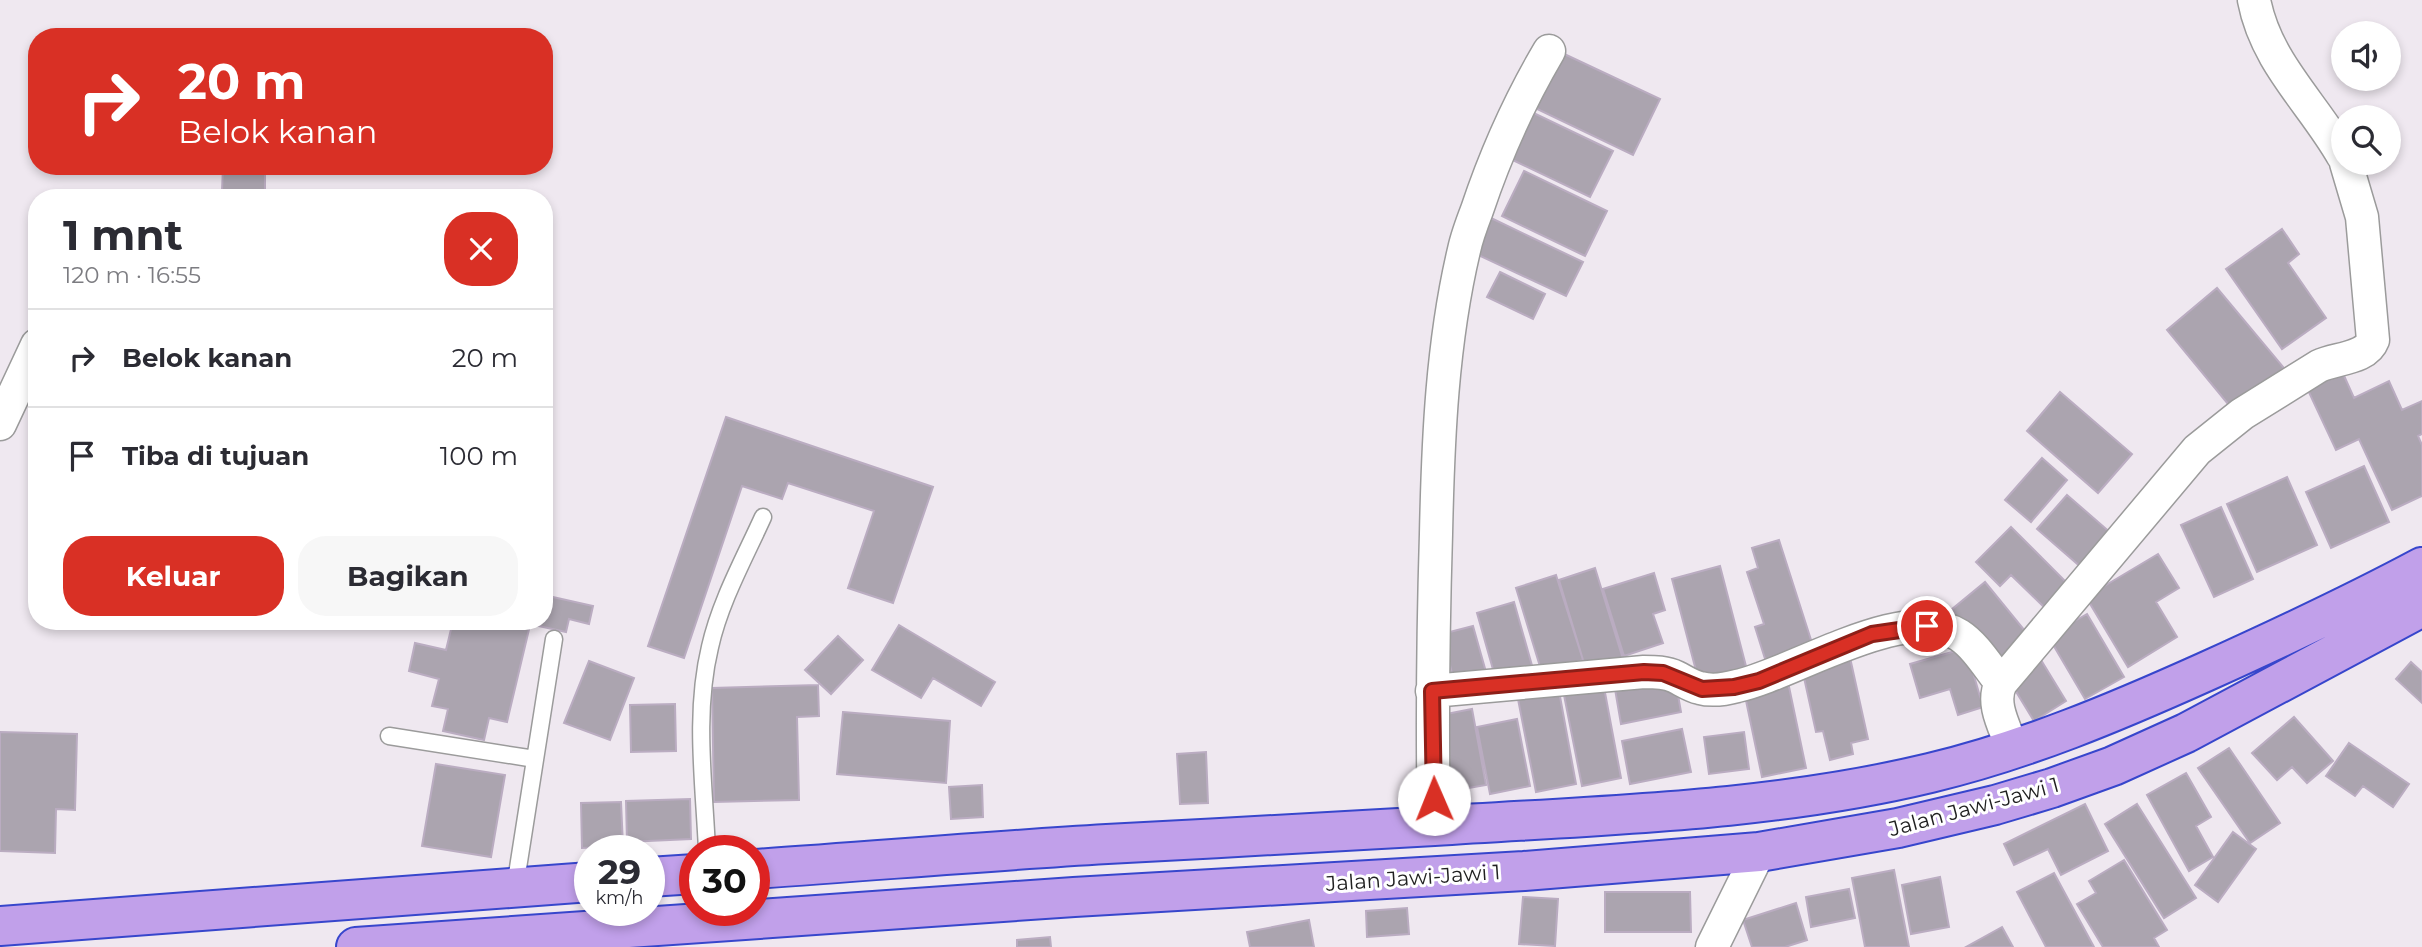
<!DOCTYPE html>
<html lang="id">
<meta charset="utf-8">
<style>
body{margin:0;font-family:Montserrat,sans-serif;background:#f7f7f7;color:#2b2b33;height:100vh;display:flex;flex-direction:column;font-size:26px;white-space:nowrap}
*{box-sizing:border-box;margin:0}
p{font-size:23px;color:#7c7c81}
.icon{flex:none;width:38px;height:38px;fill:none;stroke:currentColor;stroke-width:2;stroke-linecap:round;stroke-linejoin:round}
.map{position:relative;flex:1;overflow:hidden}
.panel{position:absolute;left:28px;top:189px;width:525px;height:441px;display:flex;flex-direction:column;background:#fff;border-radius:28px;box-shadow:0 4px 10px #0003}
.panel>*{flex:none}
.hud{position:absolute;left:28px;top:28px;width:525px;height:147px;border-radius:28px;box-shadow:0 4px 10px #0003;background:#d93025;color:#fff;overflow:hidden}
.buttons{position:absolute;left:2331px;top:21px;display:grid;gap:14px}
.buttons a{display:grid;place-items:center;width:70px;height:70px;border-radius:50%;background:#fff;box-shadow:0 4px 10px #0003;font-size:35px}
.speed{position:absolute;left:574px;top:835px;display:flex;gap:14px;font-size:35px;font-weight:700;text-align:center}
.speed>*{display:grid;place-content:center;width:91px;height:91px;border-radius:50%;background:#fff;box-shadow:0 4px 10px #0003;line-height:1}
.speed small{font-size:18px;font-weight:400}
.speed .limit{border:10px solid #d22;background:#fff;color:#111}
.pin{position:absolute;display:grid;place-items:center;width:60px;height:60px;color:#fff;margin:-30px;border:4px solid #fff;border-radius:50%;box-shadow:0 2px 7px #0007}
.me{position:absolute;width:77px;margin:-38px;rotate:359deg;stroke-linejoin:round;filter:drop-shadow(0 0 5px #0008)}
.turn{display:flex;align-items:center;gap:24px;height:147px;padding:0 35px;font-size:32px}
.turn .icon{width:91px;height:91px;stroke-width:2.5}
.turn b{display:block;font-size:49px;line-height:60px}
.round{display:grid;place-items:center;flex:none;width:74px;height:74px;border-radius:28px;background:#f7f7f7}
.summary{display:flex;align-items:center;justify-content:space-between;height:119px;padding:0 35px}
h1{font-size:42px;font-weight:700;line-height:52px}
.primary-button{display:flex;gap:14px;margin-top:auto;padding:14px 35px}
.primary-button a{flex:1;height:80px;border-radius:28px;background:#d93025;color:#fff;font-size:28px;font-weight:700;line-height:80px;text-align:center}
.primary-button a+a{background:#f7f7f7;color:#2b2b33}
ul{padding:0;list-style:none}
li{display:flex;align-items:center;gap:21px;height:98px;padding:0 35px;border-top:2px solid #e1e1e2}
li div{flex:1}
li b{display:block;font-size:26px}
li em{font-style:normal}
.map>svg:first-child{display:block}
.building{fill:#aba4af;stroke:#baacc1;stroke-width:2}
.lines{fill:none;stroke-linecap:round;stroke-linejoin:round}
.service-casing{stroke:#9b9b9b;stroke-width:19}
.minor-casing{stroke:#9b9b9b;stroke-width:35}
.trunk-casing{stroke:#3746cc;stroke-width:42}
.service{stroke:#fff;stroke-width:16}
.minor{stroke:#fff;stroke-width:32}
.trunk{stroke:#c1a0ea;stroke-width:38}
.route-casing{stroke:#8d1f18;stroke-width:18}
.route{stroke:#d93025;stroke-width:12}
.labels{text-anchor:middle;stroke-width:6;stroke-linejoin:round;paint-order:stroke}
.street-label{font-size:21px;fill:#212121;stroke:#fff}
</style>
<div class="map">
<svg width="2422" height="947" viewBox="0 0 2422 947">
<rect width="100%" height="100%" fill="#efe8f0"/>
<path class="building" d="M 1560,52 L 1660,99 L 1633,155 L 1533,107 Z
M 1523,108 L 1613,151 L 1590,197 L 1500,154 Z
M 223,166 L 265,166 L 265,191 L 222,191 Z
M 1524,171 L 1607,211 L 1585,256 L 1502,216 Z
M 1491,218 L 1583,262 L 1566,296 L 1474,253 Z
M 2282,229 L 2299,254 L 2288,263 L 2326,318 L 2282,349 L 2226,269 Z
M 1500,272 L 1545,294 L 1533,319 L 1487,297 Z
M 2217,288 L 2284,368 L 2233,410 L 2167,330 Z
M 2341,369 L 2354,398 L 2389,381 L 2402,410 L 2422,401 L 2422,434 L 2418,436 L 2422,445 L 2422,496 L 2392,510 L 2359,439 L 2336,450 L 2306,386 Z
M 2060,392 L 2132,454 L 2098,493 L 2027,431 Z
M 726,417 L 933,487 L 893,603 L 848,588 L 874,511 L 788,483 L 782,499 L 742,486 L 684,658 L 648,646 Z
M 2042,458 L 2067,480 L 2031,522 L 2005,500 Z
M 2364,466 L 2389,522 L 2331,548 L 2306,492 Z
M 2287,477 L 2317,545 L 2257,572 L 2227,504 Z
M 2067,495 L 2112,534 L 2082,568 L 2037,529 Z
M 2221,507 L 2253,579 L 2214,597 L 2181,525 Z
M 2011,527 L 2067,583 L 2044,607 L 2011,575 L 2000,586 L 1976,562 Z
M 1779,540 L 1813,646 L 1766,662 L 1755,627 L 1764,624 L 1747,572 L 1758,568 L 1752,548 Z
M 2158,554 L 2179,588 L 2156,602 L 2177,637 L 2128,667 L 2086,597 Z
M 1720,566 L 1747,670 L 1699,682 L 1672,579 Z
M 1595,568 L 1623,659 L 1586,670 L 1559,580 Z
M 1654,573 L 1665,610 L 1653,614 L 1663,643 L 1624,656 L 1603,589 Z
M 1556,575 L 1583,660 L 1542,673 L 1516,588 Z
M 1985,582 L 2030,637 L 1995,665 L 1951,610 Z
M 544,595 L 593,606 L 589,624 L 569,619 L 566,632 L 534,625 L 535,621 L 544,621 Z
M 1514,602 L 1533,669 L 1496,680 L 1477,613 Z
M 2087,614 L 2124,677 L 2085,699 L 2048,636 Z
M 453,621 L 531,621 L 507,722 L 489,718 L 484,740 L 443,731 L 448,709 L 432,706 L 439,679 L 409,671 L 415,643 L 446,650 Z
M 899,625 L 995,682 L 981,706 L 933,678 L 921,698 L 872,670 Z
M 1473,626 L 1486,672 L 1454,681 L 1442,634 Z
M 838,636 L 863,660 L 831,694 L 805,670 Z
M 1966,648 L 1983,707 L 1958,715 L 1950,689 L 1920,698 L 1910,664 Z
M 1849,653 L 1868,739 L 1851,743 L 1853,754 L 1830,760 L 1823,731 L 1816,732 L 1801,664 Z
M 2041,660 L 2066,701 L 2034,721 L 2009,680 Z
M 589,661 L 634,678 L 610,740 L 564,723 Z
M 2411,662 L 2422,672 L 2422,703 L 2396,679 Z
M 1675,678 L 1681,712 L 1621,724 L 1615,689 Z
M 1603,682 L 1621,778 L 1582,786 L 1563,690 Z
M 1788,682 L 1806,768 L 1762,777 L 1744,691 Z
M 818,685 L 819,716 L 797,717 L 799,800 L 714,802 L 712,688 Z
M 1559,691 L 1576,784 L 1536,792 L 1518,699 Z
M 675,704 L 676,751 L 631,752 L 630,705 Z
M 1472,709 L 1486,785 L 1451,791 L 1436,716 Z
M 843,712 L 950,721 L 946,783 L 837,774 Z
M 2294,717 L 2333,761 L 2307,783 L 2292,767 L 2277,780 L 2252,753 Z
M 1517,719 L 1530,786 L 1490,794 L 1477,727 Z
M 1682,729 L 1691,772 L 1630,784 L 1622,741 Z
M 0,732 L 77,734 L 75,810 L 56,809 L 55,853 L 0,851 Z
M 1744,732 L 1749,769 L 1709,774 L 1704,737 Z
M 2349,743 L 2409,784 L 2393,807 L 2363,786 L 2355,796 L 2326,776 Z
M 2229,748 L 2280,823 L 2250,843 L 2198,768 Z
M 1206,752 L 1208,803 L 1180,804 L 1177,754 Z
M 436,764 L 505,775 L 491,857 L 422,846 Z
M 2186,773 L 2211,817 L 2196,826 L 2213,857 L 2189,871 L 2147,795 Z
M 982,785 L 983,817 L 951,819 L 949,787 Z
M 690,799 L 691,839 L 627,842 L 626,801 Z
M 621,802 L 623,846 L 582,848 L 581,803 Z
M 2085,804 L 2108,851 L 2061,875 L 2048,849 L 2014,865 L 2004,844 Z
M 2137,804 L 2196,898 L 2164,918 L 2105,824 Z
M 2233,832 L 2256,849 L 2218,902 L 2195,885 Z
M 2124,860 L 2167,930 L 2154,938 L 2159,947 L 2103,947 L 2077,904 L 2096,893 L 2089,881 Z
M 1894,870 L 1909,947 L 1865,947 L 1852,878 Z
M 2054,873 L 2094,947 L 2046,947 L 2017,892 Z
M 1940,877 L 1949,927 L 1911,934 L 1902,885 Z
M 1849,889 L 1855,918 L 1811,927 L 1806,897 Z
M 1605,892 L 1690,892 L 1691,932 L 1605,932 Z
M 1523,897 L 1558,899 L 1555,946 L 1519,944 Z
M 1796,903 L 1807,940 L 1785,947 L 1752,947 L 1743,920 Z
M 1407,908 L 1409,934 L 1367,937 L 1366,911 Z
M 1309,920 L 1314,947 L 1250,947 L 1247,932 Z
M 2002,927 L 2013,947 L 1966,947 Z
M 1050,937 L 1051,947 L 1017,947 L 1017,940 Z"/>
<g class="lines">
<g class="service-casing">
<path id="service" d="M 389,736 L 535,759
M 707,850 C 704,783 694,713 710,647 C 720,602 744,559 763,517
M 515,887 L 554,639"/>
</g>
<g class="minor-casing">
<path id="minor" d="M 2254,0 C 2266,63 2313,103 2343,156
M 0,424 L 37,345
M 1432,691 L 1644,672 C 1655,672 1666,672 1676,677 C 1684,681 1691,686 1700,688 C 1711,691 1726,689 1737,686 C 1793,674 1905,601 1959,635 C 1976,646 1988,667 2001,683
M 2013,750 C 2006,729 1990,704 2001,683 L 2197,450 L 2242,414 L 2319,366 C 2336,358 2366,359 2373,340 L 2362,217 L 2346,163
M 1434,826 C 1432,729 1433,632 1436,534 C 1438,439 1442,343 1464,250 C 1467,236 1472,223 1477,210 C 1496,153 1519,102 1549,51
M 1712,947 L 1759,852"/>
</g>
<g class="trunk-casing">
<path id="trunk" d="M 754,869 C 872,861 989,851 1107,844 C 1216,838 1325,833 1434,826 C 1600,815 1768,812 1930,773 C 2026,750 2116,712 2205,672 C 2278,639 2351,605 2422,567
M 649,877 L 695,874
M 0,926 L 590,882
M 356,947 L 1074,897 L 1524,871 L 1759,852 L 1898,828 L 1995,805 L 2052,788 L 2113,766 L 2186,733 L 2422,607"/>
</g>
<use href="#service" class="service"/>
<use href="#minor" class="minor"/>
<use href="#trunk" class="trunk"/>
</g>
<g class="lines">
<g class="route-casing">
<path id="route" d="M 1434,799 L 1432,691 L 1644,672 L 1663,673 L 1702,689 L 1734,687 L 1759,681 L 1872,634 L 1927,626"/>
</g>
<use href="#route" class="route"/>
</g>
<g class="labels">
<g class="street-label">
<text transform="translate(1974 807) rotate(-15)" y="7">Jalan Jawi-Jawi 1</text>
<text transform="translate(1413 878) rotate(-4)" y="7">Jalan Jawi-Jawi 1</text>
</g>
</g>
</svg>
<div class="buttons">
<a><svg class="icon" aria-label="sound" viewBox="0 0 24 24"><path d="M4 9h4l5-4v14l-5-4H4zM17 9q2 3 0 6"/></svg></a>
<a><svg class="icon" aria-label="search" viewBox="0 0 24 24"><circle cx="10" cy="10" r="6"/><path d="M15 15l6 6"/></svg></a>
</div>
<div class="speed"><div>29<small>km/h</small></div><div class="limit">30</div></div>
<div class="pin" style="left:1927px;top:626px;background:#d93025"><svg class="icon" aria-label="arrive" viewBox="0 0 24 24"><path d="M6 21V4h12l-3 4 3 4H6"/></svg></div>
<svg class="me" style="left:1434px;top:799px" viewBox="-20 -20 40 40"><circle r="19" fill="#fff"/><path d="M0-13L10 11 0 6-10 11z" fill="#d93025"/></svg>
<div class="hud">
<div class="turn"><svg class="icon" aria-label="right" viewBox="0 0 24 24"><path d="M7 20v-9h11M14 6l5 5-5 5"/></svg><div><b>20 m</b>Belok kanan</div></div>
</div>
<section class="panel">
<div class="summary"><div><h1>1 mnt</h1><p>120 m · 16:55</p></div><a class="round" style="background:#d93025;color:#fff"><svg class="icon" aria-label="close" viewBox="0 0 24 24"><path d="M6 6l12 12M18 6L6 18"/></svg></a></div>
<ul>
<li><svg class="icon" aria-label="right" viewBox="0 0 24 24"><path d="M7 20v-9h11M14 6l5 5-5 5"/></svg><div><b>Belok kanan</b></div><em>20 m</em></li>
<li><svg class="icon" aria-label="arrive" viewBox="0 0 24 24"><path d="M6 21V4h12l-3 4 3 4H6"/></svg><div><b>Tiba di tujuan</b></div><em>100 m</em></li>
</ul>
<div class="primary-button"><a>Keluar</a><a>Bagikan</a></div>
</section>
</div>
